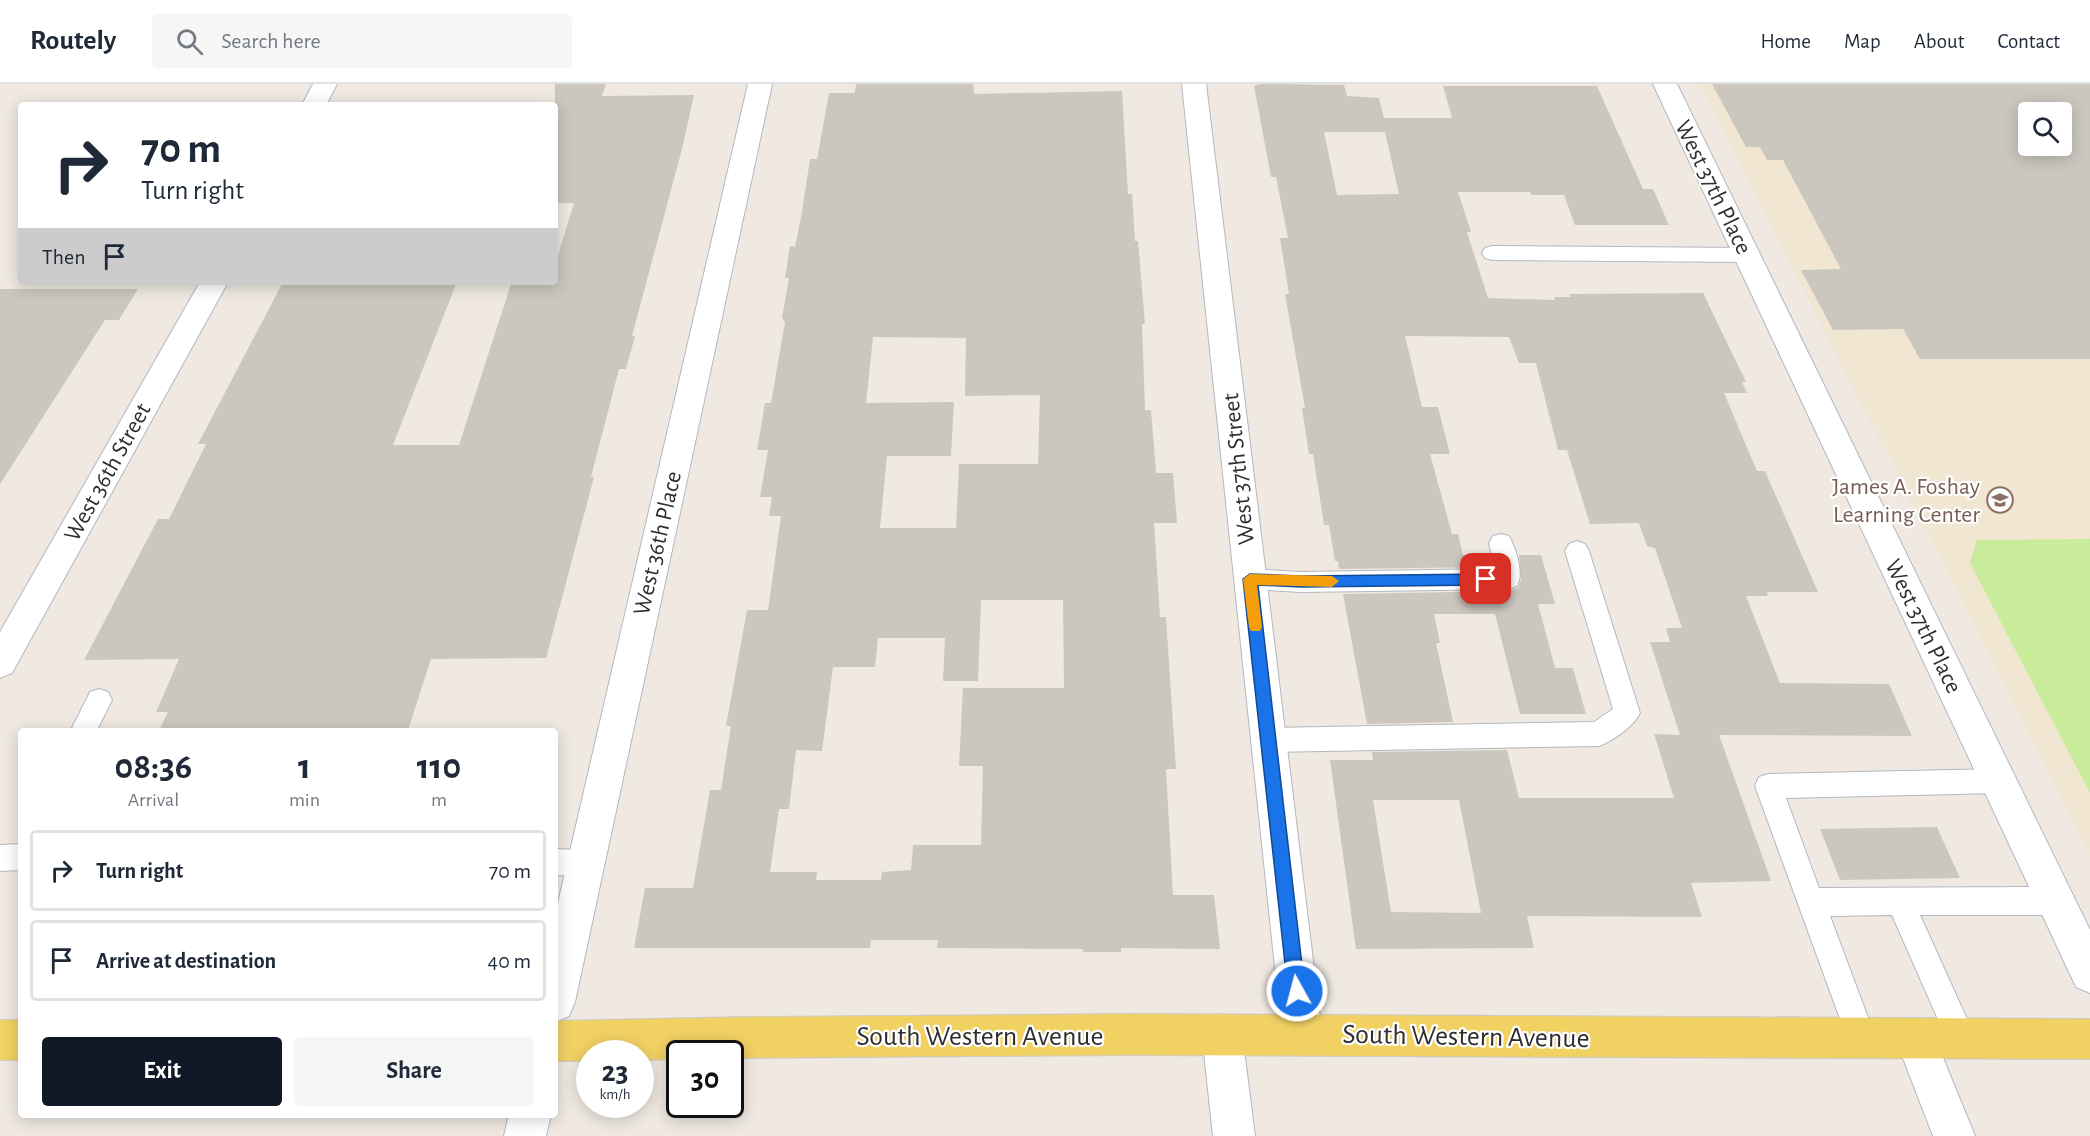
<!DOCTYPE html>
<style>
body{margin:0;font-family:"Alegreya Sans",sans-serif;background:#f6f6f7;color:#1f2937;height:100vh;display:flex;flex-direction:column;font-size:22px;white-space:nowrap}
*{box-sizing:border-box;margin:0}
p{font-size:20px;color:#747a83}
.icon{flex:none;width:33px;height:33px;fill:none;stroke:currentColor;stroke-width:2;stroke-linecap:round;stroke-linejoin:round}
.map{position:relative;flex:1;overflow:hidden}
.side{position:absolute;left:18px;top:644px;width:540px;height:390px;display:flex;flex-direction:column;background:#fff;border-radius:6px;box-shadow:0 3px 15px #0003}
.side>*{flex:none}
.top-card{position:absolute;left:18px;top:18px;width:540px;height:183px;border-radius:6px;box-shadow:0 3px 15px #0003;background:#fff;color:#1f2937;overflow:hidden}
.fabs{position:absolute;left:2018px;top:18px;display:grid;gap:12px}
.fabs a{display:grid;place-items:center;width:54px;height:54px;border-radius:6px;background:#fff;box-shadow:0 3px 15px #0003;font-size:30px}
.speed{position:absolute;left:576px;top:956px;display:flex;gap:12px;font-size:30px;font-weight:700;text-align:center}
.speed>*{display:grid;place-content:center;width:78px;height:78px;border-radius:50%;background:#fff;box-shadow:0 3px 15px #0003;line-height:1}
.speed small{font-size:15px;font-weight:400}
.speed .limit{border:3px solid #111;border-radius:9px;background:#fff;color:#111}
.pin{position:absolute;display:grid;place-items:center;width:51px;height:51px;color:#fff;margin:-26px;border-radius:12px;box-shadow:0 3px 9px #0006}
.me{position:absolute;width:66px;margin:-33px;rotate:353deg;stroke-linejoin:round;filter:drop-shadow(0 0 4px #0008)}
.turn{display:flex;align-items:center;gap:21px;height:126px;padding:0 24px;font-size:27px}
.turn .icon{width:78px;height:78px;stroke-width:2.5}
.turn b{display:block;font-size:42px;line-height:51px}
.then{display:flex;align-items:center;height:57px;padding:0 24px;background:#0003;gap:12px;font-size:22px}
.eta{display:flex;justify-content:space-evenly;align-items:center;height:102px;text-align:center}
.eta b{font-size:36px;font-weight:700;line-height:42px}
.button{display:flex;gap:12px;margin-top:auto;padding:12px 24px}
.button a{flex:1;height:69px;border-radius:6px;background:#111827;color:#fff;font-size:24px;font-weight:700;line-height:69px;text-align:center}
.button a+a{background:#f6f6f7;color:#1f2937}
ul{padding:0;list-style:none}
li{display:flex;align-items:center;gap:18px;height:81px;margin:0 12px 9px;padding:0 12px;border:3px solid #e0e1e3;border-radius:6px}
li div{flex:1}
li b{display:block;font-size:22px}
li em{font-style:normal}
header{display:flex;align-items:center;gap:36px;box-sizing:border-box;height:84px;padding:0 30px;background:#fff;border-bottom:2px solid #e0e1e3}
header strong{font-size:28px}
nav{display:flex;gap:33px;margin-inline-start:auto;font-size:21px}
.search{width:420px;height:54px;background:#f6f6f7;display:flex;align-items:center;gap:15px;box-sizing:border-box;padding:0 21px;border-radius:6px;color:#747a83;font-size:22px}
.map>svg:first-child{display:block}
.education{fill:#f0e6d1;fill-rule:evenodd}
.pitch{fill:#c9ec9a}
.building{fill:#cbc7bf;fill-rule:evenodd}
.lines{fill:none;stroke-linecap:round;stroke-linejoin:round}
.service-casing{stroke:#b4b7c1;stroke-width:2}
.minor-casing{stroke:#b4b7c1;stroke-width:2}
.primary-casing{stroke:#c9c9c9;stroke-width:2}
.service{fill:#fff;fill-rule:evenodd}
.minor{fill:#fff;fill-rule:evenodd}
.primary{fill:#f2d163;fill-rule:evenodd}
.route{fill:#1a73e8;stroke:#114b97;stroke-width:1.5}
.slow{fill:#f59e0b}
.labels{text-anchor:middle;stroke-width:4.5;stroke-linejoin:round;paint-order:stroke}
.street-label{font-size:24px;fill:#2e2e2e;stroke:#fff}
.education-label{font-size:24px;fill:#785e54;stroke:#fff;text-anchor:end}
.near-street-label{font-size:28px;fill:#2e2e2e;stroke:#fff}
</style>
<header>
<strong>Routely</strong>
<div class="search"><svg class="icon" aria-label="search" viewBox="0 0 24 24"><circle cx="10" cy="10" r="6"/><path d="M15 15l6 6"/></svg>Search here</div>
<nav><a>Home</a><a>Map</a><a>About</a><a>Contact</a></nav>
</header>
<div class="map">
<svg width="2090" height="1052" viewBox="0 0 2090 1052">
<rect width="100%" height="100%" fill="#efe9e1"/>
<path class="education" d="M 1700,0 L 2090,0 L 2090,771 ZM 2028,28 L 2061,28 L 2061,62 L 2028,62 Z"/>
<path class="pitch" d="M 2090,455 L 2090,709 L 1970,479 L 1977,456 Z"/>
<path class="building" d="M 555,0 L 606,0 L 602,12 L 694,11 L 683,61 L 632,252 L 635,252 L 626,285 L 619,285 L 591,393 L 594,393 L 546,574 L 431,575 L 408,646 L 159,646 L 168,628 L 156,628 L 179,575 L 84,576 L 158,435 L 169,435 L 206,360 L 198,360 L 283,198 L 451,198 L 450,200 L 456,200 L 393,361 L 459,361 L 511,200 L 555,198 L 555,181 L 574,119 L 555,119 Z
M 856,0 L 973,0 L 974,10 L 1122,7 L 1128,110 L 1132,110 L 1135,157 L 1138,157 L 1145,240 L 1142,240 L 1145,326 L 1151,326 L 1156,389 L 1173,389 L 1177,439 L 1154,439 L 1160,533 L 1166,533 L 1176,685 L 1166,685 L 1173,811 L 1214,811 L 1220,865 L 1121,864 L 1121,868 L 1083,868 L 1083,865 L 937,864 L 938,856 L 871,856 L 870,864 L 634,864 L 645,804 L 693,804 L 710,706 L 721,706 L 731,642 L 726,642 L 747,526 L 768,526 L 781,432 L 769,432 L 772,413 L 760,413 L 768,366 L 757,366 L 765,319 L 771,319 L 785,238 L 782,234 L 789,194 L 785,194 L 790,162 L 795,163 L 802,128 L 810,75 L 817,75 L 829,9 L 855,9 ZM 873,253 L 966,254 L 965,312 L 1040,311 L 1038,380 L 959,380 L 956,444 L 880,444 L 887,372 L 951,372 L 954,318 L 866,319 ZM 981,516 L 1063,516 L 1064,604 L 963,604 L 959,682 L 983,682 L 981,761 L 913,761 L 911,786 L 882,788 L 881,796 L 816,796 L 817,788 L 770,788 L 779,725 L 789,725 L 796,666 L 822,667 L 833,583 L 875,583 L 878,554 L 945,554 L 943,597 L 978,597 Z
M 1261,0 L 1344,1 L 1347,12 L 1379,14 L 1384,34 L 1452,34 L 1443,2 L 1597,2 L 1643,105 L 1653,105 L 1669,141 L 1575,141 L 1564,111 L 1531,111 L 1530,108 L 1458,108 L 1471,148 L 1467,148 L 1488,214 L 1555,216 L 1554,213 L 1571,213 L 1569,210 L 1703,209 L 1746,298 L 1742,298 L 1747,309 L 1724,309 L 1757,387 L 1765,387 L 1818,508 L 1767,508 L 1768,512 L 1746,512 L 1780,599 L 1889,600 L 1912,652 L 1719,651 L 1771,797 L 1691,799 L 1702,833 L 1527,832 L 1534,864 L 1356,865 L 1330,676 L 1373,676 L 1372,668 L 1507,666 L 1519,714 L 1674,714 L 1654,650 L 1680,651 L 1650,558 L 1670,558 L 1666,544 L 1682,544 L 1655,464 L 1647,462 L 1639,439 L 1590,440 L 1567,366 L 1558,366 L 1536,279 L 1519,279 L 1509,253 L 1405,252 L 1422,323 L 1438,323 L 1450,370 L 1430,370 L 1452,450 L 1458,450 L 1463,471 L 1489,471 L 1492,483 L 1339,485 L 1338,477 L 1335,477 L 1329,441 L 1324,441 L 1313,370 L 1309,370 L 1302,324 L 1305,324 L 1285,210 L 1289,210 L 1280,154 L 1288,154 L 1276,93 L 1271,93 L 1254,2 ZM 1324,48 L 1385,48 L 1399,110 L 1337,111 ZM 1373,716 L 1459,716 L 1481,829 L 1391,828 Z
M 1712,0 L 2090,0 L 2090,275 L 1920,275 L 1903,245 L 1833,246 L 1801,186 L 1841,185 L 1783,76 L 1767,76 L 1760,63 L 1746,63 ZM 2028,28 L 2061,28 L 2061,62 L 2028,62 Z
M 0,205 L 138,205 L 119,236 L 105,236 L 0,400 Z
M 1519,471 L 1541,471 L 1555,520 L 1538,520 L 1555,584 L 1573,584 L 1586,630 L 1520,630 L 1495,530 L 1434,530 L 1440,559 L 1436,559 L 1453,638 L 1367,640 L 1343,510 L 1510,507 L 1518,504 L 1521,497 Z
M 1937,743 L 1960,794 L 1840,796 L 1820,745 Z"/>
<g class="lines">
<g class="service-casing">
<path id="service" d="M 1492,162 L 1747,164 L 1754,166 L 1757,171 L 1754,176 L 1747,178 L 1492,176 L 1485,174 L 1482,169 L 1485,164 Z
M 1501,450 L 1509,452 C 1516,465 1524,489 1517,502 L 1509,505 L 1301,508 L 1250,505 L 1242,502 L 1238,495 L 1242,488 L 1250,485 L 1301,488 L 1495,485 L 1489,459 L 1493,452 Z
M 1577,457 L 1585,460 L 1589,467 L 1640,629 C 1633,643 1614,656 1599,662 L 1269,668 L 1260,664 L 1256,656 L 1260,648 L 1269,644 L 1594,638 L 1613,625 L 1565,467 L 1569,460 Z
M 99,605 L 108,608 L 112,616 L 97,646 L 71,646 L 90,608 Z
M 1998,685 L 2007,688 L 2011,697 L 2007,706 L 1998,709 L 1786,714 L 1819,804 L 2055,803 L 2065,807 L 2069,817 L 2065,827 L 2055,831 L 1920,831 L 1976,955 L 1971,965 L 1961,970 L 1951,965 L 1892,831 L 1830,832 L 1876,955 L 1871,965 L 1861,970 L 1851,965 L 1755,702 L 1759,693 L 1768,690 Z
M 21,760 L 21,786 L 0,787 L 0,761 Z
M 555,765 L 585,766 L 595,770 L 599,779 L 595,788 L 585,792 L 555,791 Z"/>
</g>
<g class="minor-casing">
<path id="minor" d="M 313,0 L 337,0 L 326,21 L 302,21 Z
M 748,0 L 772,0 L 575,918 L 569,932 L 555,938 L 555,832 Z
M 1182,0 L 1206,0 L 1322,950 L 1316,964 L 1302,970 L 1288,964 L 1282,950 Z
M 1653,0 L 1677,0 L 2090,846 L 2090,909 L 2076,903 Z
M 200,198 L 228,198 L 12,589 L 0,594 L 0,548 Z
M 1222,930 L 1236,936 L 1242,950 L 1255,1052 L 1213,1052 L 1202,950 L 1208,936 Z
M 1916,936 L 1930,942 L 1975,1052 L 1933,1052 L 1896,956 L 1902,942 Z
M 509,1030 L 551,1030 L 546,1052 L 504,1052 Z"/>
</g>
<g class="primary-casing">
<path id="primary" d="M 1131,930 L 2090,935 L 2090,975 L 1131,971 L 730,974 L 730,969 L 680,969 L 680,975 L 640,976 L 640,969 L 590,969 L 590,977 L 555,977 L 555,937 L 747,933 Z
M 0,936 L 21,936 L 21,976 L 0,976 Z"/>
</g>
<use href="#service" class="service"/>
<use href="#minor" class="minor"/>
<use href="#primary" class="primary"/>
</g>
<path class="route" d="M 1250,490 L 1301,492 L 1486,490 L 1493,495 L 1486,501 L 1301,503 L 1258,501 L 1305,907 L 1303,913 L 1297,915 L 1291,913 L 1288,907 L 1243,495 Z"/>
<path class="slow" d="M 1250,490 L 1332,492 L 1339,497 L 1332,503 L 1257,501 L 1262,543 L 1260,547 L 1251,547 L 1249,543 L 1243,495 Z"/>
<defs>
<g id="school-ring" transform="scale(1.35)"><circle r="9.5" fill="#fff" stroke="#8d6e63" stroke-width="1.5"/><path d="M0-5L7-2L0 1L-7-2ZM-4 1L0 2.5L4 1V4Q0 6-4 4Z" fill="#8d6e63"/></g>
</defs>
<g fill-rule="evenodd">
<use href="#school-ring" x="2000" y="416"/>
</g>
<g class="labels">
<g class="street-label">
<text transform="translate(1714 103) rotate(64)" y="8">West 37th Place</text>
<text transform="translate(1238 385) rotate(-96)" y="8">West 37th Street</text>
<text transform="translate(107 388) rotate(-61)" y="8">West 36th Street</text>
<text transform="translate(657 459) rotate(-77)" y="8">West 36th Place</text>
<text transform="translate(1924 542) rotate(64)" y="8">West 37th Place</text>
</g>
<g class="education-label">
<text x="1980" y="410">James A. Foshay<tspan x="1980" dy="28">Learning Center</tspan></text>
</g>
<g class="near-street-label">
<text x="980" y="961">South Western Avenue</text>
<text transform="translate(1466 951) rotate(1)" y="10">South Western Avenue</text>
</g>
</g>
</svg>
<div class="fabs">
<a><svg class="icon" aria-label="search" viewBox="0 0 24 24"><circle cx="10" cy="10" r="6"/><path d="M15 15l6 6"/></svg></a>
</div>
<div class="speed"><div>23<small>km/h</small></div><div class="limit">30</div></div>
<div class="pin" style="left:1486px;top:495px;background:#d93025"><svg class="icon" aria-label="arrive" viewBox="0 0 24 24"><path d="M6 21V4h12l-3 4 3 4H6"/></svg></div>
<svg class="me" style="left:1297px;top:907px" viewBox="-20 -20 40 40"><circle r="17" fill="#1a73e8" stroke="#fff" stroke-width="3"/><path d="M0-11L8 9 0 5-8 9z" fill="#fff"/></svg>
<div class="top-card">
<div class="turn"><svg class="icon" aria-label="right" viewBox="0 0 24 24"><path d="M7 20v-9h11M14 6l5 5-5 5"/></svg><div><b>70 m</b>Turn right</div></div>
<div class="then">Then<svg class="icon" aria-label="arrive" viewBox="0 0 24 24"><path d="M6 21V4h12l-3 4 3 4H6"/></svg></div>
</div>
<section class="side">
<div class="eta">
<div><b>08:36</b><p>Arrival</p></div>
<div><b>1</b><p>min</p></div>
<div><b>110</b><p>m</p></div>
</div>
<ul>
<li><svg class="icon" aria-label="right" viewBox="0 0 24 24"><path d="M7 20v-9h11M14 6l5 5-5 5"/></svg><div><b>Turn right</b></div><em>70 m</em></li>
<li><svg class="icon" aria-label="arrive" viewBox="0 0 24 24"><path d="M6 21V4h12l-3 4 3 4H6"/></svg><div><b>Arrive at destination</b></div><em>40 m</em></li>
</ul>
<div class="button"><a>Exit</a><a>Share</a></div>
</section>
</div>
